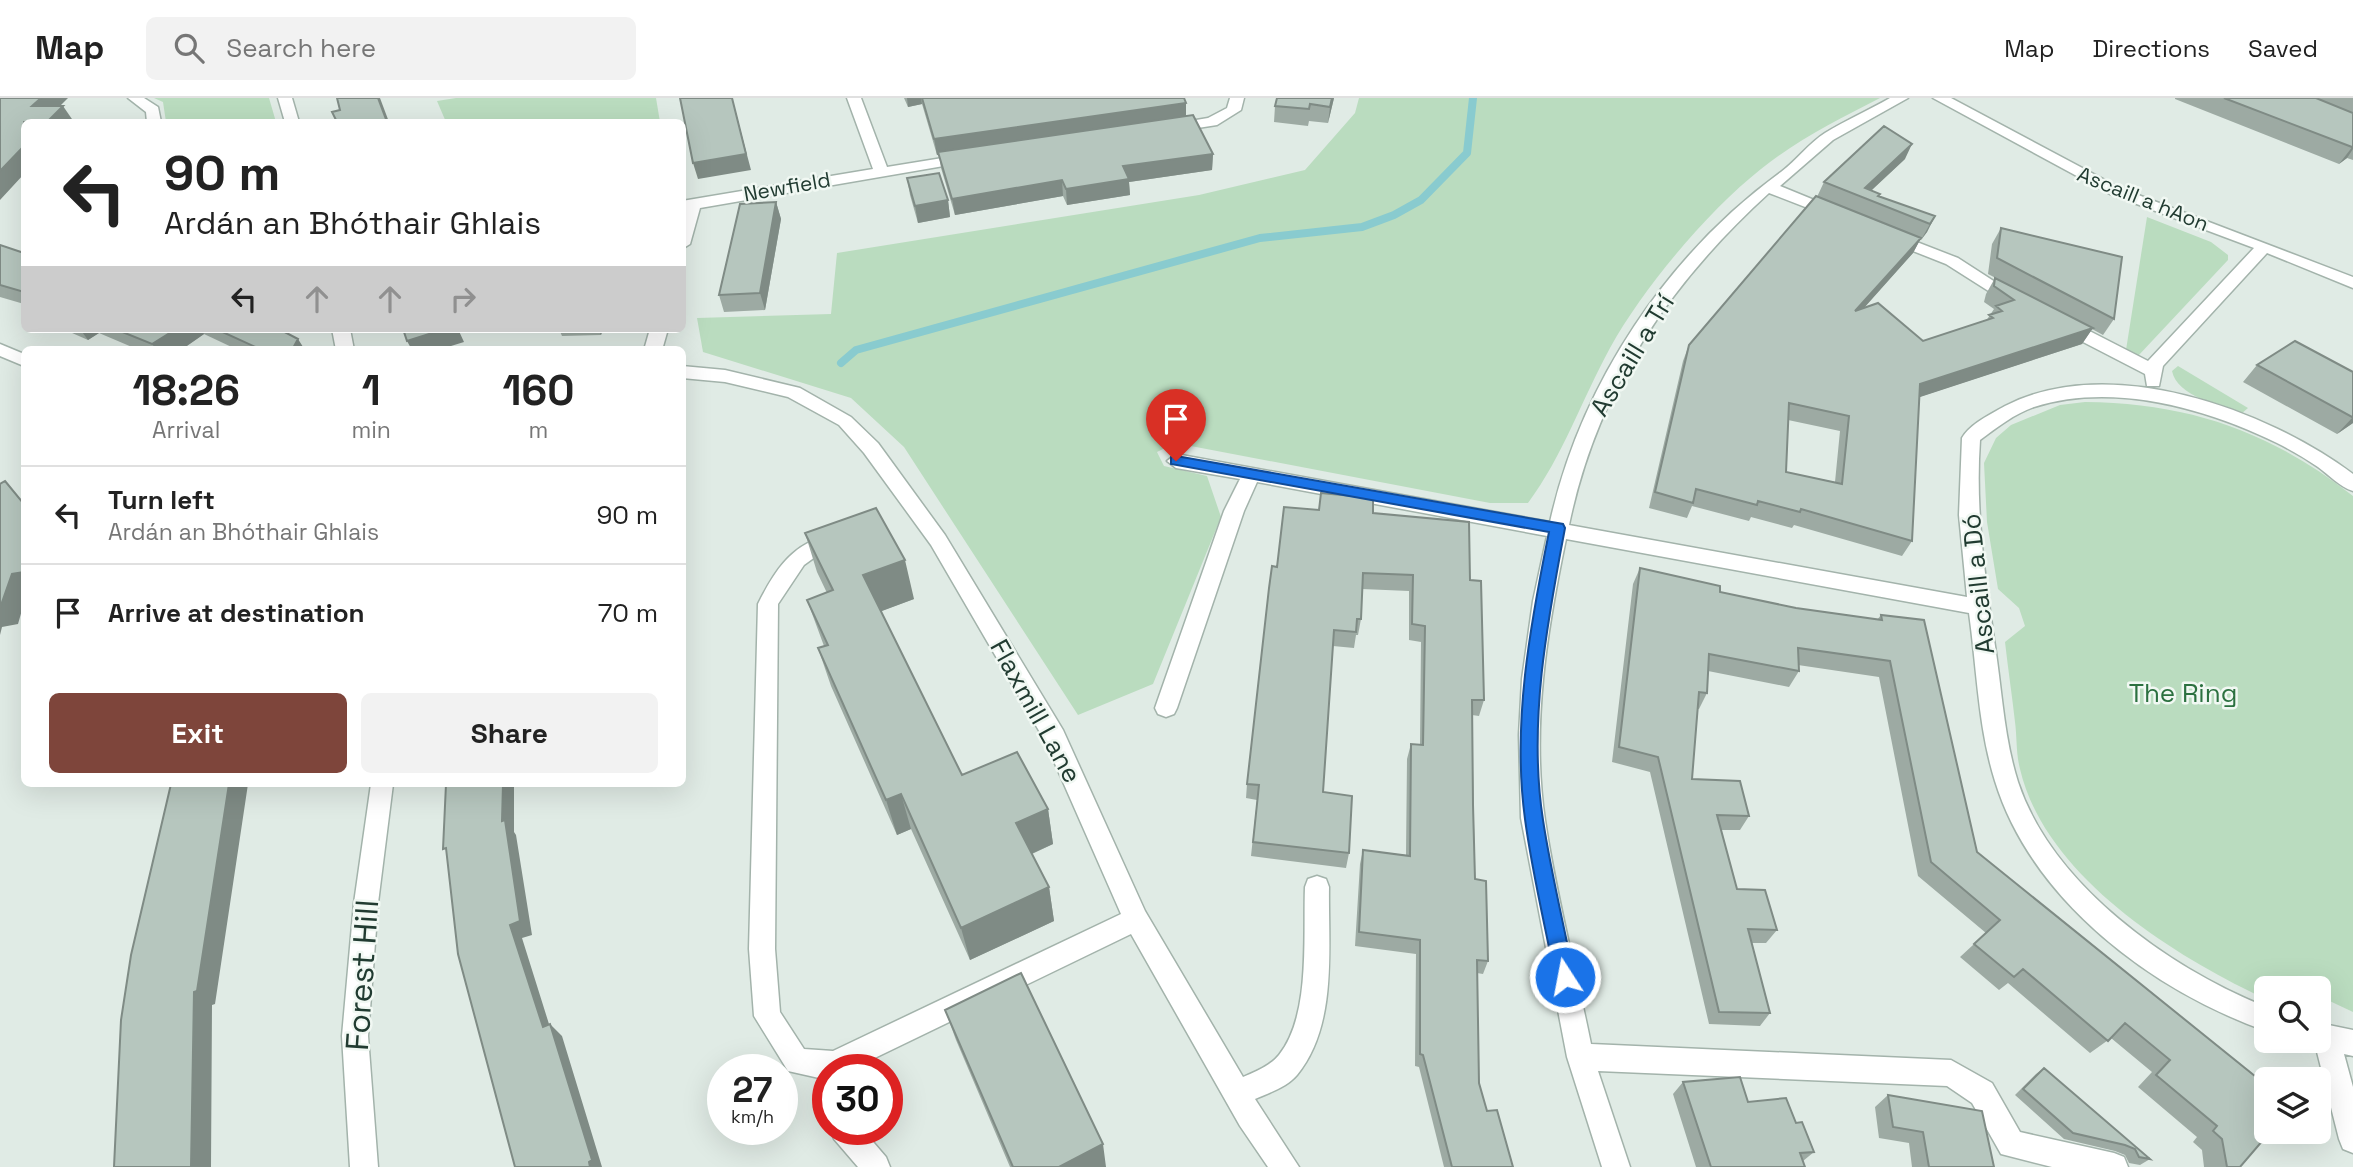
<!DOCTYPE html>
<meta charset="utf-8">
<style>
body{margin:0;font-family:"Space Grotesk",sans-serif;background:#f2f2f2;color:#222;height:100vh;display:flex;flex-direction:column;font-size:26px;white-space:nowrap}
*{box-sizing:border-box;margin:0}
p{font-size:23px;color:#767676}
.icon{flex:none;width:38px;height:38px;fill:none;stroke:currentColor;stroke-width:2;stroke-linecap:round;stroke-linejoin:round}
.map{position:relative;flex:1;overflow:hidden}
.drawer{position:absolute;left:21px;top:248px;width:665px;height:441px;display:flex;flex-direction:column;background:#fff;border-radius:10px;box-shadow:0 7px 28px #0002}
.drawer>*{flex:none}
.banner{position:absolute;left:21px;top:21px;width:665px;height:214px;border-radius:10px;box-shadow:0 7px 28px #0002;background:#fff;color:#222;overflow:hidden}
.controls{position:absolute;left:2254px;top:878px;display:grid;gap:14px}
.controls a{display:grid;place-items:center;width:77px;height:77px;border-radius:10px;background:#fff;box-shadow:0 7px 28px #0002;font-size:35px}
.speed{position:absolute;left:707px;top:956px;display:flex;gap:14px;font-size:35px;font-weight:700;text-align:center}
.speed>*{display:grid;place-content:center;width:91px;height:91px;border-radius:50%;background:#fff;box-shadow:0 7px 28px #0002;line-height:1}
.speed small{font-size:18px;font-weight:400}
.speed .limit{border:10px solid #d22;background:#fff;color:#111}
.pin{position:absolute;display:grid;place-items:center;width:60px;height:60px;color:#fff;margin:-72px -30px;border-radius:50% 50% 50% 0;rotate:-45deg;box-shadow:0 0 7px #0007}
.pin .icon{rotate:45deg}
.me{position:absolute;width:77px;margin:-38px;rotate:349deg;stroke-linejoin:round;filter:drop-shadow(0 0 5px #0008)}
.turn{display:flex;align-items:center;gap:24px;height:147px;padding:0 28px;font-size:32px}
.turn .icon{width:91px;height:91px;stroke-width:2.5}
.turn b{display:block;font-size:49px;line-height:60px}
.lanes{display:flex;align-items:center;height:66px;padding:0 28px;background:#0003;justify-content:center;gap:35px;direction:ltr}
.lanes .off{opacity:.35}
.eta{display:flex;justify-content:space-evenly;align-items:center;height:119px;text-align:center}
.eta b{font-size:42px;font-weight:700;line-height:49px}
.cta{display:flex;gap:14px;margin-top:auto;padding:14px 28px}
.cta a{flex:1;height:80px;border-radius:10px;background:#7e453b;color:#fff;font-size:28px;font-weight:700;line-height:80px;text-align:center}
.cta a+a{background:#f2f2f2;color:#222}
ul{padding:0;list-style:none}
li{display:flex;align-items:center;gap:21px;height:98px;padding:0 28px;border-top:2px solid #e0e0e0}
li div{flex:1}
li b{display:block;font-size:26px}
li em{font-style:normal}
header{display:flex;align-items:center;gap:42px;box-sizing:border-box;height:98px;padding:0 35px;background:#fff;border-bottom:2px solid #e0e0e0}
header strong{font-size:33px}
nav{display:flex;gap:38px;margin-inline-start:auto;font-size:24px}
.search{width:490px;height:63px;background:#f2f2f2;display:flex;align-items:center;gap:18px;box-sizing:border-box;padding:0 24px;border-radius:10px;color:#767676;font-size:26px}
.map>svg:first-child{display:block}
.green{fill:#badcbf}
.lines{fill:none;stroke-linecap:round;stroke-linejoin:round}
.stream{stroke:#89cbcf;stroke-width:8}
.minor-casing{stroke:#a3b3ab;stroke-width:3}
.minor{fill:#fff;fill-rule:evenodd}
.wall{fill:#9daaa3;fill-rule:evenodd}
.shaded-wall{fill:#7f8b85}
.building{fill:#b6c6be;stroke:#7f8b85;stroke-width:2;fill-rule:evenodd}
.route{fill:#1a73e8;stroke:#114b97;stroke-width:2}
.labels{text-anchor:middle;stroke-width:5;stroke-linejoin:round;paint-order:stroke}
.far-street-label{font-size:21px;fill:#213b31;stroke:#f1f8f3}
.street-label{font-size:26px;fill:#213b31;stroke:#f1f8f3}
.park-label{font-size:26px;fill:#2c7140;stroke:#f1f8f3}
.near-street-label{font-size:32px;fill:#213b31;stroke:#f1f8f3}
</style>
<header>
<strong>Map</strong>
<div class="search"><svg class="icon" aria-label="search" viewBox="0 0 24 24"><circle cx="10" cy="10" r="6"/><path d="M15 15l6 6"/></svg>Search here</div>
<nav><a>Map</a><a>Directions</a><a>Saved</a></nav>
</header>
<div class="map">
<svg width="2353" height="1069" viewBox="0 0 2353 1069">
<rect width="100%" height="100%" fill="#e0ebe5"/>
<path class="green" d="M 154,0 L 269,0 L 276,24 L 166,24 L 163,4 Z
M 456,0 L 656,0 L 660,24 L 446,24 L 437,3 Z
M 1359,0 L 1880,0 C 1839,21 1797,42 1761,71 C 1708,113 1643,190 1610,250 C 1582,301 1563,358 1528,405 L 1490,405 L 1175,345 L 1157,354 L 1164,368 L 1207,378 L 1221,419 L 1153,586 L 1078,617 L 904,349 L 851,300 L 703,254 L 697,220 L 831,216 L 837,155 L 1199,97 L 1305,72 L 1355,15 Z
M 2147,119 L 2211,144 L 2228,157 L 2228,162 L 2138,258 L 2126,252 Z
M 2178,268 L 2248,310 L 2241,316 C 2219,307 2177,298 2172,273 Z
M 2085,304 C 2190,305 2271,334 2353,398 L 2353,914 L 2319,898 L 2319,891 L 2266,891 L 2266,901 C 2174,858 2045,778 2020,671 C 2016,656 2017,639 2015,624 C 2012,597 2008,571 2005,544 L 2025,528 L 2019,510 L 1998,491 L 1987,424 L 1984,365 L 1996,340 L 2011,327 L 2060,307 Z"/>
<g class="lines">
<path class="stream" d="M 841,265 L 856,252 L 1260,140 L 1362,129 L 1394,117 L 1421,102 L 1467,55 L 1473,0"/>
<g class="minor-casing">
<path id="minor" d="M 128,0 L 144,0 L 158,9 L 161,24 L 147,24 L 146,14 Z
M 278,0 L 292,0 L 299,24 L 285,24 Z
M 847,0 L 861,0 L 887,69 L 967,56 L 974,60 L 967,64 L 700,110 L 690,146 L 682,151 L 682,103 L 873,71 Z
M 1230,0 L 1244,0 L 1241,12 L 1217,27 L 1172,34 L 1165,30 L 1172,26 L 1208,20 L 1227,10 Z
M 1890,0 L 1908,0 L 1833,42 L 1780,88 L 1841,113 L 1841,119 L 1831,119 L 1769,95 C 1668,187 1597,292 1569,427 L 1967,499 L 1959,417 L 1962,340 C 1970,326 1991,316 2005,308 C 2109,254 2266,311 2353,376 L 2353,393 C 2340,389 2329,377 2318,369 C 2305,360 2291,352 2277,345 C 2205,310 2113,284 2034,309 C 2014,316 1996,330 1980,342 C 1975,412 1985,479 1995,548 C 2002,593 2004,640 2018,684 C 2052,787 2169,870 2266,909 L 2266,933 C 2153,893 2032,803 1995,683 C 1978,629 1977,571 1969,515 L 1566,441 C 1547,532 1531,629 1545,722 C 1556,797 1576,872 1591,946 L 1951,962 L 1992,985 L 2020,1034 L 2114,1055 L 2124,1059 L 2128,1069 L 2052,1069 L 2001,1056 L 1972,1005 L 1947,988 L 1598,973 L 1630,1069 L 1602,1069 L 1567,959 L 1521,720 L 1519,637 L 1522,581 L 1533,503 L 1547,438 L 1257,384 L 1244,413 L 1177,610 L 1174,616 L 1166,619 L 1158,616 L 1155,610 L 1224,413 L 1240,381 L 1176,370 L 1167,363 L 1176,356 L 1550,424 C 1581,285 1667,157 1781,74 C 1797,62 1809,45 1825,35 C 1846,22 1869,12 1890,0 Z
M 1933,0 L 1951,0 L 2120,90 L 2353,179 L 2353,190 L 2267,155 L 2163,268 L 2159,288 L 2147,288 L 2145,276 L 2056,230 L 2054,226 L 2056,222 L 2068,222 L 2148,263 L 2254,150 L 2110,96 Z
M 1891,134 L 1958,160 L 2023,202 L 2015,207 L 2009,206 L 1946,166 L 1885,142 L 1885,136 Z
M 332,231 L 350,231 L 354,252 L 336,252 Z
M 650,231 L 668,231 L 662,252 L 644,252 Z
M 0,246 L 24,256 L 24,268 L 0,258 Z
M 682,268 L 725,272 L 800,290 L 851,319 L 878,345 L 945,437 L 1063,632 L 1145,813 L 1243,979 C 1255,974 1270,968 1279,957 C 1311,917 1303,838 1305,789 L 1308,781 L 1317,778 L 1326,781 L 1329,789 C 1328,849 1338,927 1297,977 C 1287,989 1269,995 1255,1001 L 1299,1069 L 1268,1069 L 1240,1028 L 1131,836 L 852,971 L 828,971 L 828,982 L 788,973 L 754,918 L 749,851 L 758,506 C 773,476 789,449 823,439 L 833,446 L 804,467 L 778,506 L 775,851 L 780,914 L 804,951 L 833,953 L 1121,816 L 1045,643 L 931,447 L 864,355 L 839,327 L 788,299 L 725,284 L 682,280 Z
M 371,686 L 393,686 L 378,805 L 368,938 L 378,1069 L 350,1069 L 342,938 L 354,805 Z
M 2319,925 L 2353,932 L 2353,958 L 2344,956 L 2353,989 L 2353,1055 L 2343,1051 L 2339,1041 L 2316,950 L 2308,943 L 2319,943 Z
M 828,986 L 828,1022 L 818,1019 L 814,1009 L 818,989 Z
M 830,1031 L 862,1031 L 886,1059 L 890,1069 L 858,1069 L 834,1041 Z"/>
</g>
<use href="#minor" class="minor"/>
</g>
<path class="wall" d="M 904,0 L 1184,0 L 1186,5 L 1186,18 L 1213,56 L 1212,72 L 1129,84 L 1130,97 L 1067,107 L 1063,98 L 955,117 L 941,70 L 939,57 L 937,57 L 922,6 L 908,9 Z
M 1334,0 L 1328,25 L 1309,23 L 1308,28 L 1274,24 L 1275,8 Z
M 2175,0 L 2353,0 L 2353,62 L 2347,60 L 2339,66 L 2175,1 Z
M 1905,61 L 1872,92 L 1879,99 L 1935,118 L 1927,134 L 1921,142 L 1920,142 L 1913,155 L 1864,209 L 1923,243 L 1986,223 L 1994,211 L 1984,204 L 1986,196 L 1995,180 L 2038,202 L 1988,176 L 1992,146 L 2001,130 L 2114,221 L 2103,237 L 2092,231 L 2082,246 L 1919,299 L 1912,443 L 1902,458 L 1794,427 L 1792,430 L 1751,419 L 1749,423 L 1692,408 L 1687,420 L 1649,410 L 1683,263 L 1689,247 L 1817,99 L 1824,84 ZM 1788,322 L 1840,333 L 1835,384 L 1786,374 Z
M 907,80 L 948,102 L 950,119 L 918,125 L 910,97 Z
M 776,104 L 781,121 L 765,212 L 724,214 L 719,197 Z
M 0,147 L 24,155 L 24,206 L 0,199 Z
M 63,231 L 279,231 L 305,252 L 238,252 L 204,236 L 181,252 L 139,252 L 99,235 L 88,242 Z
M 559,231 L 603,231 L 601,237 L 562,238 Z
M 2257,267 L 2353,274 L 2353,325 L 2337,336 L 2243,284 Z
M 1321,395 L 1373,415 L 1470,482 L 1484,602 L 1479,618 L 1472,617 L 1475,781 L 1488,863 L 1483,876 L 1477,875 L 1479,985 L 1487,1013 L 1513,1069 L 1444,1069 L 1419,969 L 1415,968 L 1416,856 L 1355,848 L 1360,766 L 1363,752 L 1406,757 L 1407,661 L 1411,646 L 1420,647 L 1421,544 L 1409,542 L 1409,493 L 1362,491 L 1361,521 L 1358,537 L 1356,537 L 1354,550 L 1333,548 L 1323,694 L 1349,755 L 1346,770 L 1251,758 L 1257,702 L 1246,700 L 1247,686 L 1277,469 L 1319,412 Z
M 805,435 L 914,501 L 881,513 L 962,677 L 1048,711 L 1053,746 L 1032,756 L 1049,789 L 1054,823 L 970,862 L 911,731 L 897,737 L 831,588 L 818,550 L 824,548 L 807,502 L 827,495 L 817,474 Z
M 1640,470 L 1720,494 L 1796,510 L 1877,522 L 1881,517 L 1977,754 L 2266,987 L 2240,1069 L 2204,1069 L 2202,1052 L 2193,1044 L 2197,1039 L 2138,989 L 2152,974 L 2111,940 L 2090,955 L 2008,885 L 1999,892 L 1960,859 L 1986,835 L 1918,778 L 1879,579 L 1798,567 L 1799,573 L 1789,589 L 1708,573 L 1707,595 L 1699,611 L 1698,611 L 1692,681 L 1749,718 L 1740,732 L 1721,732 L 1737,791 L 1777,832 L 1766,845 L 1752,845 L 1770,915 L 1760,928 L 1709,926 L 1650,674 L 1612,664 L 1633,486 Z
M 945,912 L 1106,1069 L 1010,1069 L 956,942 Z
M 2044,970 L 2150,1061 L 2140,1067 L 2129,1065 L 2125,1057 L 2115,1053 L 2064,1041 L 2015,997 L 2036,976 Z
M 1683,984 L 1748,1004 L 1796,1025 L 1814,1054 L 1803,1063 L 1805,1069 L 1696,1069 L 1673,996 Z
M 1888,997 L 1994,1069 L 1912,1069 L 1909,1045 L 1879,1040 L 1875,1009 Z"/>
<path class="shaded-wall" d="M 41,0 L 68,0 L 44,24 L 32,8 Z
M 378,0 L 380,0 L 389,24 L 387,24 Z
M 732,0 L 751,72 L 698,81 L 693,65 Z
M 907,0 L 921,0 L 922,6 L 908,9 Z
M 1332,0 L 1334,0 L 1328,25 L 1330,9 Z
M 1186,5 L 1186,21 L 937,57 L 934,41 Z
M 63,8 L 74,24 L 47,24 Z
M 1912,46 L 1905,61 L 1863,100 L 1865,90 Z
M 24,48 L 24,76 L 0,102 L 0,73 Z
M 2353,48 L 2353,51 L 2347,60 L 2339,66 Z
M 1213,56 L 1212,72 L 1129,84 L 1130,97 L 1067,107 L 1066,91 L 1123,68 Z
M 1062,82 L 1063,98 L 955,117 L 952,101 Z
M 948,102 L 950,119 L 918,125 L 915,108 Z
M 776,104 L 781,121 L 765,212 L 760,195 Z
M 1935,118 L 1927,134 L 1921,142 L 1930,126 Z
M 1921,140 L 1913,155 L 1848,228 L 1855,213 Z
M 2093,230 L 2082,246 L 1911,302 L 1920,286 Z
M 80,231 L 96,231 L 99,235 L 88,242 Z
M 176,231 L 201,231 L 204,236 L 181,252 L 157,252 L 152,246 Z
M 445,231 L 458,231 L 464,244 L 438,252 L 412,252 L 407,243 Z
M 598,231 L 603,231 L 601,237 Z
M 298,241 L 305,252 L 292,252 Z
M 2353,319 L 2353,325 L 2337,336 Z
M 905,462 L 914,501 L 874,516 L 863,477 Z
M 24,474 L 24,505 L 18,526 L 2,529 L 0,537 L 0,510 L 12,476 Z
M 229,686 L 248,686 L 215,906 L 212,907 L 211,1069 L 191,1069 L 194,894 Z
M 503,686 L 514,686 L 514,734 L 516,737 L 532,837 L 522,840 L 554,942 L 543,929 L 510,827 L 502,723 Z
M 901,696 L 911,731 L 897,737 L 886,702 Z
M 1048,711 L 1053,746 L 1022,760 L 1016,725 Z
M 1049,789 L 1054,823 L 970,862 L 961,830 Z
M 550,926 L 562,938 L 602,1069 L 590,1069 Z
M 1103,1046 L 1106,1069 L 1059,1069 Z"/>
<path class="building" d="M 0,0 L 41,0 L 32,8 L 63,8 L 47,24 L 24,24 L 24,48 L 0,73 Z
M 337,0 L 378,0 L 387,24 L 337,24 L 332,14 L 340,12 Z
M 680,0 L 732,0 L 746,56 L 693,65 Z
M 922,0 L 1184,0 L 1186,5 L 934,41 Z
M 1277,0 L 1332,0 L 1330,9 L 1310,6 L 1309,11 L 1275,8 Z
M 2224,0 L 2316,0 L 2353,15 L 2353,48 L 2352,49 Z
M 1193,17 L 1213,56 L 1123,68 L 1129,81 L 1066,91 L 1062,82 L 952,101 L 938,54 Z
M 1884,28 L 1912,46 L 1865,90 L 1880,96 L 1878,98 L 1935,118 L 1930,126 L 1824,84 Z
M 939,75 L 948,102 L 915,108 L 907,80 Z
M 1816,98 L 1921,140 L 1855,213 L 1878,205 L 1923,243 L 1993,220 L 1989,217 L 2002,213 L 1996,208 L 2014,202 L 1994,188 L 1995,180 L 2093,230 L 1920,286 L 1912,443 L 1801,411 L 1800,414 L 1758,403 L 1757,407 L 1696,391 L 1693,405 L 1655,394 L 1689,247 ZM 1789,305 L 1849,318 L 1842,386 L 1786,374 Z
M 776,104 L 760,195 L 719,197 L 740,106 Z
M 2001,130 L 2122,159 L 2114,221 L 1997,160 Z
M 0,147 L 24,155 L 24,194 L 0,187 Z
M 115,231 L 176,231 L 152,246 Z
M 216,231 L 279,231 L 298,241 L 292,252 L 262,252 Z
M 403,231 L 445,231 L 407,243 Z
M 2295,243 L 2353,274 L 2353,319 L 2352,319 L 2257,267 Z
M 5,383 L 24,406 L 24,474 L 12,476 L 0,510 L 0,386 Z
M 1321,395 L 1373,400 L 1373,415 L 1469,424 L 1470,482 L 1481,483 L 1484,602 L 1472,602 L 1473,707 L 1475,781 L 1486,783 L 1488,863 L 1477,862 L 1479,985 L 1487,1013 L 1497,1012 L 1513,1069 L 1452,1069 L 1423,957 L 1420,956 L 1420,842 L 1359,834 L 1363,752 L 1410,758 L 1411,646 L 1423,647 L 1425,528 L 1412,526 L 1413,477 L 1363,475 L 1361,521 L 1357,521 L 1356,534 L 1334,532 L 1323,694 L 1352,698 L 1349,755 L 1253,744 L 1259,687 L 1247,686 L 1269,490 L 1272,468 L 1277,469 L 1284,409 L 1319,412 Z
M 876,410 L 905,462 L 863,477 L 962,677 L 1017,654 L 1048,711 L 1016,725 L 1049,789 L 961,830 L 901,696 L 886,702 L 818,550 L 828,547 L 807,502 L 833,492 L 805,435 Z
M 1640,470 L 1720,488 L 1720,494 L 1796,510 L 1882,522 L 1881,517 L 1924,522 L 1977,754 L 2266,987 L 2266,1034 L 2270,1034 L 2240,1069 L 2227,1069 L 2222,1041 L 2213,1033 L 2217,1028 L 2156,977 L 2170,962 L 2125,925 L 2108,943 L 2023,871 L 2014,879 L 1974,846 L 2000,822 L 1931,764 L 1890,563 L 1798,550 L 1799,573 L 1709,556 L 1707,595 L 1699,594 L 1692,681 L 1740,683 L 1749,718 L 1717,717 L 1737,791 L 1765,792 L 1777,832 L 1748,831 L 1770,915 L 1719,914 L 1658,659 L 1619,649 Z
M 171,686 L 229,686 L 197,893 L 194,894 L 191,1069 L 114,1069 L 121,922 L 131,857 Z
M 446,686 L 503,686 L 502,723 L 505,722 L 520,823 L 510,827 L 543,929 L 550,926 L 592,1062 L 589,1064 L 590,1069 L 515,1069 L 458,856 L 446,750 L 443,751 Z
M 1021,875 L 1103,1046 L 1059,1069 L 1013,1069 L 945,912 Z
M 2044,970 L 2150,1061 L 2139,1059 L 2135,1051 L 2125,1047 L 2073,1035 L 2023,991 Z
M 1740,979 L 1748,1004 L 1786,1000 L 1796,1025 L 1802,1024 L 1814,1054 L 1800,1055 L 1805,1069 L 1711,1069 L 1683,984 Z
M 1888,997 L 1982,1013 L 1994,1069 L 1929,1069 L 1923,1034 L 1893,1029 Z"/>
<path class="route" d="M 1176,358 L 1563,426 L 1565,430 C 1547,525 1528,626 1543,722 C 1551,775 1564,827 1574,879 L 1572,886 L 1565,888 L 1558,886 L 1555,879 C 1545,827 1532,774 1525,721 C 1512,626 1530,528 1549,434 L 1171,366 L 1171,359 Z"/>
<g class="labels">
<g class="far-street-label">
<text transform="translate(787 89) rotate(-10)" y="7">Newfield</text>
<text transform="translate(2143 101) rotate(22)" y="7">Ascaill a hAon</text>
</g>
<g class="street-label">
<text transform="translate(1632 257) rotate(-59)" y="9">Ascaill a Trí</text>
<text transform="translate(1978 486) rotate(-96)" y="9">Ascaill a Dó</text>
<text transform="translate(1036 613) rotate(61)" y="9">Flaxmill Lane</text>
</g>
<g class="park-label">
<text x="2183" y="604">The Ring</text>
</g>
<g class="near-street-label">
<text transform="translate(362 877) rotate(-86)" y="11">Forest Hill</text>
</g>
</g>
</svg>
<div class="controls">
<a><svg class="icon" aria-label="search" viewBox="0 0 24 24"><circle cx="10" cy="10" r="6"/><path d="M15 15l6 6"/></svg></a>
<a><svg class="icon" aria-label="layers" viewBox="0 0 24 24"><path d="M12 4l9 5-9 5-9-5zM3 14l9 5 9-5"/></svg></a>
</div>
<div class="speed"><div>27<small>km/h</small></div><div class="limit">30</div></div>
<div class="pin" style="left:1176px;top:363px;background:#d93025"><svg class="icon" aria-label="arrive" viewBox="0 0 24 24"><path d="M6 21V4h12l-3 4 3 4H6"/></svg></div>
<svg class="me" style="left:1565px;top:879px" viewBox="-20 -20 40 40"><circle r="17" fill="#1a73e8" stroke="#fff" stroke-width="3"/><path d="M0-11L8 9 0 5-8 9z" fill="#fff"/></svg>
<div class="banner">
<div class="turn"><svg class="icon" aria-label="left" viewBox="0 0 24 24"><path d="M17 20v-9H6M10 6l-5 5 5 5"/></svg><div><b>90 m</b>Ardán an Bhóthair Ghlais</div></div>
<div class="lanes"><svg class="icon" aria-label="left" viewBox="0 0 24 24"><path d="M17 20v-9H6M10 6l-5 5 5 5"/></svg><svg class="icon off" aria-label="ahead" viewBox="0 0 24 24"><path d="M12 20V5M6 11l6-6 6 6"/></svg><svg class="icon off" aria-label="ahead" viewBox="0 0 24 24"><path d="M12 20V5M6 11l6-6 6 6"/></svg><svg class="icon off" aria-label="right" viewBox="0 0 24 24"><path d="M7 20v-9h11M14 6l5 5-5 5"/></svg></div>
</div>
<section class="drawer">
<div class="eta">
<div><b>18:26</b><p>Arrival</p></div>
<div><b>1</b><p>min</p></div>
<div><b>160</b><p>m</p></div>
</div>
<ul>
<li><svg class="icon" aria-label="left" viewBox="0 0 24 24"><path d="M17 20v-9H6M10 6l-5 5 5 5"/></svg><div><b>Turn left</b><p>Ardán an Bhóthair Ghlais</p></div><em>90 m</em></li>
<li><svg class="icon" aria-label="arrive" viewBox="0 0 24 24"><path d="M6 21V4h12l-3 4 3 4H6"/></svg><div><b>Arrive at destination</b></div><em>70 m</em></li>
</ul>
<div class="cta"><a>Exit</a><a>Share</a></div>
</section>
</div>
